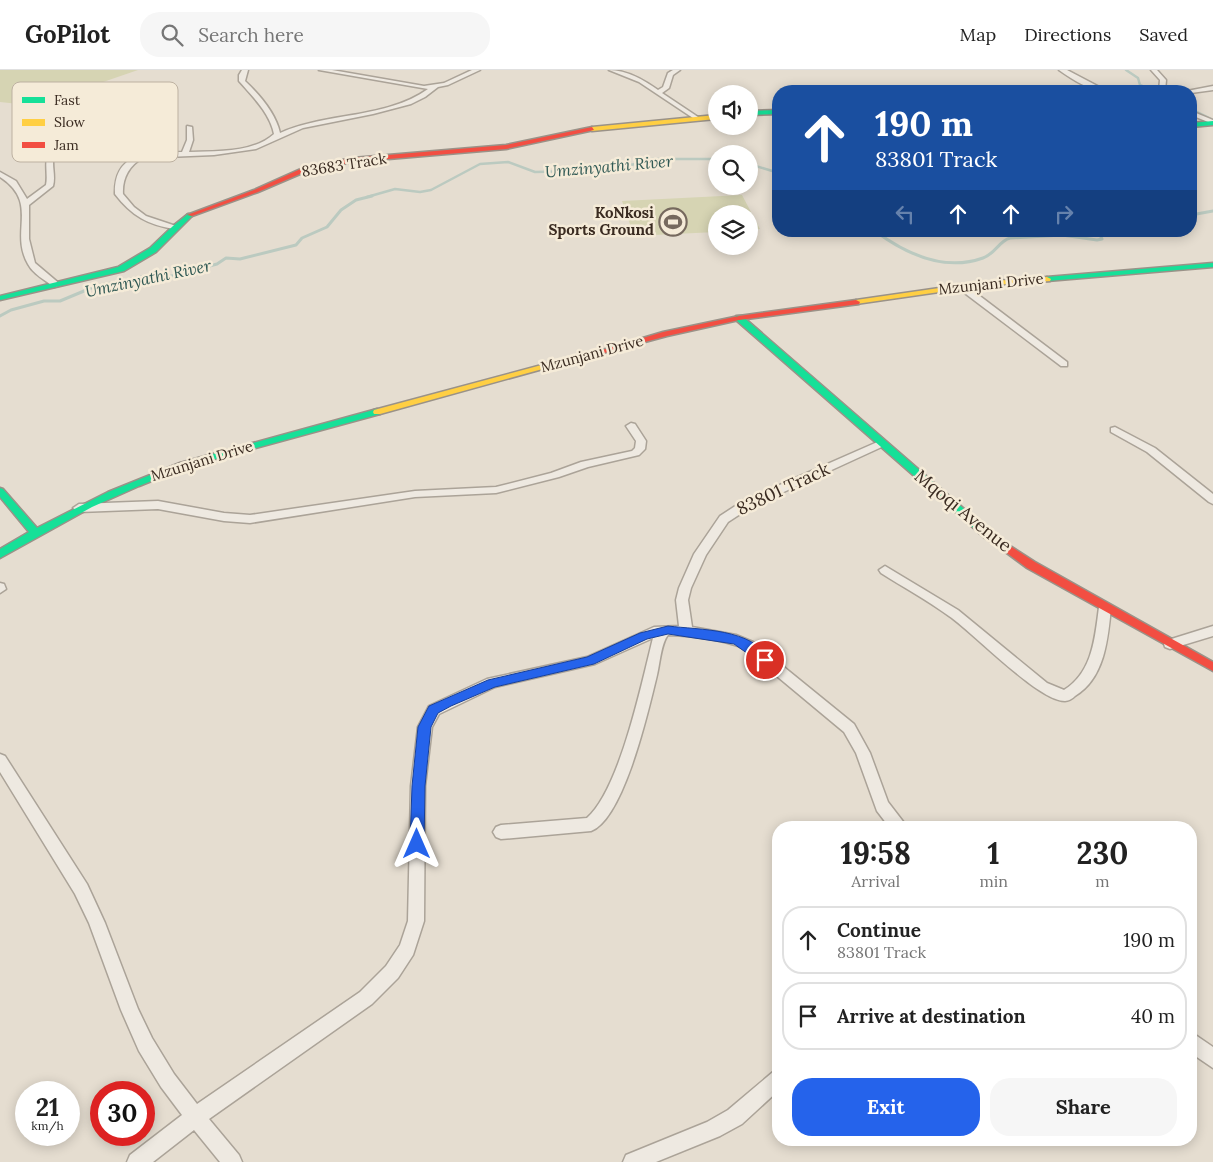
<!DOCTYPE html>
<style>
body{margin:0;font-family:Lora,serif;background:#f6f6f6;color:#222;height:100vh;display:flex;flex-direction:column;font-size:19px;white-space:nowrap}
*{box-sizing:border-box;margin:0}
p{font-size:16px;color:#767676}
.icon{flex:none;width:28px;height:28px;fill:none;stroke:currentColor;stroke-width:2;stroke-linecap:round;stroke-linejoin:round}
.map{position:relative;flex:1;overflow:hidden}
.sheet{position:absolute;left:772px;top:751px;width:425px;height:325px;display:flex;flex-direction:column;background:#fff;border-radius:20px;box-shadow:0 2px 12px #0003}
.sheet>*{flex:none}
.banner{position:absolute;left:772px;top:15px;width:425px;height:152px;border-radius:20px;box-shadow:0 2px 12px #0003;background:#1a4fa0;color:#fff;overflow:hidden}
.controls{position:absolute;left:708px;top:15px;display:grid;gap:10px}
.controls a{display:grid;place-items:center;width:50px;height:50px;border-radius:50%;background:#fff;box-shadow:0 2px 12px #0003;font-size:25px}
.speed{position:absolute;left:15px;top:1011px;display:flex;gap:10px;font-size:25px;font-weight:700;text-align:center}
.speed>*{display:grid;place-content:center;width:65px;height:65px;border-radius:50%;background:#fff;box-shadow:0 2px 12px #0003;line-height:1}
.speed small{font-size:12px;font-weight:400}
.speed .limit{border:8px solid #d22;background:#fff;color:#111}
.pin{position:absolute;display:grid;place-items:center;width:42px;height:42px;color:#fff;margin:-21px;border:2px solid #fff;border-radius:50%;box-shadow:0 1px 5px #0007}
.me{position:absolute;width:55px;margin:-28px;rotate:0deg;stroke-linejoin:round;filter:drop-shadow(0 0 4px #0008)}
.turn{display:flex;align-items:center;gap:18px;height:105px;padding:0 20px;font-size:22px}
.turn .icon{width:65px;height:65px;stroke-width:2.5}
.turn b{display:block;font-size:35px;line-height:42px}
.lanes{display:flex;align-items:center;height:48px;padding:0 20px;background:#0003;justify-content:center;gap:25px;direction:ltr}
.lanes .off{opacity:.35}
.eta{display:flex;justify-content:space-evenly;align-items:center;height:85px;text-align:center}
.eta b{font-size:30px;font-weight:700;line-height:35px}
.action{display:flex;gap:10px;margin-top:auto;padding:10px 20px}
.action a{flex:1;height:58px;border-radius:20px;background:#2563eb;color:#fff;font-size:20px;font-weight:700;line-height:58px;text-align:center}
.action a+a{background:#f6f6f6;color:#222}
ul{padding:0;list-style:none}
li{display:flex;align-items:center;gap:15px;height:68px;margin:0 10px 8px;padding:0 10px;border:2px solid #e0e0e0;border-radius:20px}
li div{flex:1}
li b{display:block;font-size:19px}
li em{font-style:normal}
header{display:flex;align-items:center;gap:30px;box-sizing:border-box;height:70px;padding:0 25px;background:#fff;border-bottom:1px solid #e0e0e0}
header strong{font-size:24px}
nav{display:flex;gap:28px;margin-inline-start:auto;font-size:18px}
.search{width:350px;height:45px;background:#f6f6f6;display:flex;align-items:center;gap:12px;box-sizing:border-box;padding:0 18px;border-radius:20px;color:#767676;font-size:19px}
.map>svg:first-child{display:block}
.green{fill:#d6d4b3}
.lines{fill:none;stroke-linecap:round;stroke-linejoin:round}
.stream-far1{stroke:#bbcac0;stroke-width:2.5}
.stream{stroke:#bbcac0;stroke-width:3}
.street-casing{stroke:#aba398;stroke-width:3}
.fast-casing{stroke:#9a9288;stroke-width:3}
.slow-casing{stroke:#9a9288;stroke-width:3}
.jam-casing{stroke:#9a9288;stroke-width:3}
.street{fill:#eee9e1;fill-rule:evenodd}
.fast{fill:#16e098;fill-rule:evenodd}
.slow{fill:#ffcf43;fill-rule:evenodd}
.jam{fill:#f24e42;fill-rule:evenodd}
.route{fill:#2563eb;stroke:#184099}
.labels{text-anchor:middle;stroke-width:5;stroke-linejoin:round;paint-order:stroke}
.far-street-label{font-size:15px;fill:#3a2b21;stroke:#f5ebd8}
.far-poi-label{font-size:15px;font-weight:bold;fill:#3a2b21;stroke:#f5ebd8;text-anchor:end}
.far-water-label{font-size:16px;font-style:italic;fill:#305954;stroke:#f5ebd8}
.street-label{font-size:18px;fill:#3a2b21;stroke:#f5ebd8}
.key{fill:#f5ebd8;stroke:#bdb1a1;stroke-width:1}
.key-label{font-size:14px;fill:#3a2b21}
</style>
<header>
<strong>GoPilot</strong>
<div class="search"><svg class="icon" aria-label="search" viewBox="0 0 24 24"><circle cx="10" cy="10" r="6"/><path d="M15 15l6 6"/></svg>Search here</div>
<nav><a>Map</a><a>Directions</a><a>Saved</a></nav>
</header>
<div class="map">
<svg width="1213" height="1092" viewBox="0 0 1213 1092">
<rect width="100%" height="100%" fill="#e5ddd0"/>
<path class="green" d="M 0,0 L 138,0 L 48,31 L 19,34 L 0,32 Z
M 742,125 L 760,159 L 749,160 L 749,144 L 716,144 L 716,162 L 634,166 L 622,131 Z"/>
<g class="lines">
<path class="stream-far1" d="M 1126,0 L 1138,8 L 1140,15 L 1153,21
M 1191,39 L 1213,50
M 749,94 L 779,103
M 367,127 L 395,119 L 420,122 L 431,120 L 480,94 L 508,92 L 535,102 L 574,101 L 637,94 L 642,89 L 716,89"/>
<path class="stream" d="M 1191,145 L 1213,141
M 875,161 C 906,184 944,202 983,188 C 995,184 999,171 1010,168 L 1062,165 L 1097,170 L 1102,169 L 1100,165 L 1128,161
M 0,246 L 11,240 L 44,231 L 60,231 L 96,216 L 152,205 L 168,207 L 217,194 L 226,188 L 240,189 L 296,175 L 302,168 L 327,157 L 341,140 L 356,130 L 372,126"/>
<g class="street-casing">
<path id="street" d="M 242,0 L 248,0 L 245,11 C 259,24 276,44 280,63 C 327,42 386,49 428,19 L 319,0 L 332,0 L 424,16 L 444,13 L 472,0 L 480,0 L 448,15 L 438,17 L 425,27 L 411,34 L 373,44 L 303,58 L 256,79 L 214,85 L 143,88 C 129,95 122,109 123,124 L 134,137 L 146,146 L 179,157 L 175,159 C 148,155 132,146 115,124 C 114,80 151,83 182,82 L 187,70 L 187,56 L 192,57 L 193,70 L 189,82 C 217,81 253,83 274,64 C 270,43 252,26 239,11 L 239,5 Z
M 609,0 C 627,0 644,10 658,20 L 663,17 L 668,3 L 673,0 L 680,0 L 673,5 L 669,18 L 662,23 L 701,49 L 696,50 L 639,12 Z
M 1059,0 L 1067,0 L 1107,21 C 1091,22 1072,9 1059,0 Z
M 1151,0 L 1157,0 L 1166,10 L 1165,21 L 1159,21 L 1160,10 Z
M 1213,16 L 1213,20 L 1191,23 L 1187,21 Z
M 110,35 L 115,36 C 98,50 62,63 54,85 C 51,95 56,106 53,116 L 29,135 L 29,169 L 35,193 L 61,215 L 54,217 C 45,210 33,204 28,194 C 9,161 40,133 0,107 L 0,102 L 16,111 L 27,129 L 46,115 C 48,106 45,97 47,87 C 52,66 92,44 110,35 Z
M 1191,41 L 1213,50 L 1213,54 L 1191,45 Z
M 958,214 L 964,214 L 1067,292 L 1067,296 L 1061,296 L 958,218 Z
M 631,353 L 635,354 L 646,371 L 645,379 L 639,385 L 588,397 L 559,407 L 496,423 L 415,427 L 250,453 L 224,451 L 158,439 L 79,442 L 73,438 L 79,434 L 158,431 L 224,443 L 250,445 L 415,421 L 496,417 L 551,403 L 581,392 L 632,381 L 635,378 L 636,371 L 626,356 Z
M 1115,357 L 1155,378 L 1213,424 L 1213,434 L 1209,432 L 1147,382 L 1111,362 L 1111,358 Z
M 882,370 L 887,373 L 886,375 L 751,437 L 728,452 L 706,485 L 691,518 L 688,530 L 692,557 L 736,565 L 753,572 L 854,654 L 870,683 L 888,732 L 908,758 L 890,758 L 877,741 L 856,683 L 844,662 L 743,578 C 721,569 693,566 668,565 C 661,573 660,593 657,605 C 649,638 624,749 591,761 L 501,769 L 496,767 L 493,762 L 496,757 L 501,755 L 587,748 C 620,719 642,612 653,568 L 595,594 L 495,617 L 439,644 L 432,657 L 425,716 L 424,851 L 413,885 L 398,908 L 372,934 L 209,1049 L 239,1085 L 242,1092 L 220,1092 L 194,1060 L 153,1092 L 127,1092 L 130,1085 L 182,1045 L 161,1017 L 139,981 L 121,940 L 89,853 L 75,824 L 0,702 L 0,684 L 5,686 L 87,814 L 105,853 L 138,939 L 152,968 L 174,1004 L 197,1034 L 360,922 L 386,896 L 400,875 L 408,851 L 411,716 L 418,657 L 429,636 L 487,609 L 587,587 L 654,557 L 679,556 L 676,530 L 679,518 L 694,484 L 720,446 L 743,431 Z
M 885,496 L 958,540 L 1047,613 L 1064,620 C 1093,602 1095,567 1099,537 L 1101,534 L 1109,534 L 1111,537 C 1108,568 1105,608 1075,626 C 1073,628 1069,631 1065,631 C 1038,631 974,563 949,546 C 927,530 903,517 881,503 L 879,500 Z
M 0,513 L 4,514 L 6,519 L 0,523 Z
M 1213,556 L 1213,566 L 1170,579 L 1165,577 L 1164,574 L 1165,571 Z
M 1191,962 L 1213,977 L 1213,998 L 1191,983 Z
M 779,999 L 779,1020 L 742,1054 L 720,1066 L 656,1092 L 623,1092 L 626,1085 L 707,1052 L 728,1040 L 773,1002 Z"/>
</g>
<g class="fast-casing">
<path id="fast" d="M 779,40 L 779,44 L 749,45 L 749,41 Z
M 1213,51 L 1213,55 L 1191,57 L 1191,53 Z
M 188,144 L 193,145 L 156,182 L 124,201 L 0,230 L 0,226 L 118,197 L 150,178 L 173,156 Z
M 1213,193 L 1213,197 L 1047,211 L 1043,209 L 1047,207 Z
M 736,246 L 742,246 L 993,464 L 1008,474 L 1009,476 L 1008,478 L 1000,478 L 985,468 L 736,250 Z
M 377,339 L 380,340 L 380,344 L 186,397 L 139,416 L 92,437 L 0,488 L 0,479 L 29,462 L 0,427 L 0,418 L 3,419 L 37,458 L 108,422 L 180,393 Z"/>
</g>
<g class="slow-casing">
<path id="slow" d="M 716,45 L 716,49 L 592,61 L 589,59 L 592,57 Z
M 1047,207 L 1051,209 L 1050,211 L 981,216 L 856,234 L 852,232 L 856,230 L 981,212 Z
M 590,282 L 596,282 L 597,284 L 380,344 L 374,344 L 373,342 L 374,340 Z"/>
</g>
<g class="jam-casing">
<path id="jam" d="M 592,57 L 594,60 L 506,79 L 353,92 L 307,101 L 258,122 L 192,146 L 187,145 L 254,120 L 305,97 L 353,88 L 506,75 Z
M 856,230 L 860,232 L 859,234 L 739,250 L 667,266 L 593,286 L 589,284 L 663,262 L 739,246 Z
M 1004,472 L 1035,492 L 1213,592 L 1213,601 L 1027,498 L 1000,478 L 999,476 L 1000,474 Z"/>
</g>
<use href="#street" class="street"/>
<use href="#fast" class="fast"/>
<use href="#slow" class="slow"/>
<use href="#jam" class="jam"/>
</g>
<path class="route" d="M 668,556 C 700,560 752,558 771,590 L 765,594 L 761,593 L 734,574 L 668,564 L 647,569 L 594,594 L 495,617 L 451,636 L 438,643 L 431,657 L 425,716 L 424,774 L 422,779 L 417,781 L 412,779 L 410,774 L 412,716 L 418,657 L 429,636 L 488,610 L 587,587 L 640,563 Z"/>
<defs>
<g id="stadium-ring" transform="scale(1.4375)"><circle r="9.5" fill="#f5ebd8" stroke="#76695e" stroke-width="1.5"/><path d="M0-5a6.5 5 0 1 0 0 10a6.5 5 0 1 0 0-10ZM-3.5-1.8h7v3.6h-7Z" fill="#76695e"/></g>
</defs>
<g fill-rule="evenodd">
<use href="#stadium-ring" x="673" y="152"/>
</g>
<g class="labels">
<g class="far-street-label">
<text transform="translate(344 95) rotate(-9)" y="5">83683 Track</text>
<text transform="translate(991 214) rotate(-6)" y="5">Mzunjani Drive</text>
<text transform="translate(592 284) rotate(-15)" y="5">Mzunjani Drive</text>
<text transform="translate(202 391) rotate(-17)" y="5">Mzunjani Drive</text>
</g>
<g class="far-poi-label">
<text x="654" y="148">KoNkosi<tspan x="654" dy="17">Sports Ground</tspan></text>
</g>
<g class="far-water-label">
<text transform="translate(609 96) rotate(-5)" y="6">Umzinyathi River</text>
<text transform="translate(148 208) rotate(-12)" y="6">Umzinyathi River</text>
</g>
<g class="street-label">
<text transform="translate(783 419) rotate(-25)" y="6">83801 Track</text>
<text transform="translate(963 441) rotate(39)" y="6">Mqoqi Avenue</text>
</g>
</g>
<rect x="12" y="12" width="166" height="80" rx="8" class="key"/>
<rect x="22" y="27" width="23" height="6" fill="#16e098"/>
<rect x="22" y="49" width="23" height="7" fill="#ffcf43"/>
<rect x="22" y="72" width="23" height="6" fill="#f24e42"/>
<g class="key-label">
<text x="54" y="35">Fast</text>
<text x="54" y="57">Slow</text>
<text x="54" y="80">Jam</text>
</g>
</svg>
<div class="controls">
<a><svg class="icon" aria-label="sound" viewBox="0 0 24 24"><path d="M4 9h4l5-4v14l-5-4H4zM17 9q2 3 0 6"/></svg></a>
<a><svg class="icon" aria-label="search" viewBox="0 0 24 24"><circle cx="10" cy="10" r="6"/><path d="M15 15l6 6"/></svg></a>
<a><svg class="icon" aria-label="layers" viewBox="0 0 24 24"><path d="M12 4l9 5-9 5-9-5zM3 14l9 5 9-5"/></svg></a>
</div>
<div class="speed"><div>21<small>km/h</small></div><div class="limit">30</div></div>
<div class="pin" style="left:765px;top:590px;background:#d93025"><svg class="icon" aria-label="arrive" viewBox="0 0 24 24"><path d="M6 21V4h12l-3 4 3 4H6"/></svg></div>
<svg class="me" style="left:417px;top:774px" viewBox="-20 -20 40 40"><path d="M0-17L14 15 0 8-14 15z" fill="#2563eb" stroke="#fff" stroke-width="4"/></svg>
<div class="banner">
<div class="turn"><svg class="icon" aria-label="ahead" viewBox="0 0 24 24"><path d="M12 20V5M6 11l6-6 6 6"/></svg><div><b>190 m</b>83801 Track</div></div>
<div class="lanes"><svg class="icon off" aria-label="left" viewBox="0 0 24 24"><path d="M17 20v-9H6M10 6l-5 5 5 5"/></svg><svg class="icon" aria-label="ahead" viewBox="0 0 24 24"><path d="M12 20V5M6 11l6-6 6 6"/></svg><svg class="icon" aria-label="ahead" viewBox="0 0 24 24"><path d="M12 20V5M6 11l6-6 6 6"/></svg><svg class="icon off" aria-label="right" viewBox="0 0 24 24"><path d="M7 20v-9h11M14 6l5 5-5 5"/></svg></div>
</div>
<section class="sheet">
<div class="eta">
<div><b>19:58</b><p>Arrival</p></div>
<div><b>1</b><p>min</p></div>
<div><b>230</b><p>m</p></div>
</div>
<ul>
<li><svg class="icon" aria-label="ahead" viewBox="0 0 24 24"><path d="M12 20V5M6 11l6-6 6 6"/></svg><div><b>Continue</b><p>83801 Track</p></div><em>190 m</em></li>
<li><svg class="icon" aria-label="arrive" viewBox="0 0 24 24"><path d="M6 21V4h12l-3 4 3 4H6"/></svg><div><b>Arrive at destination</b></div><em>40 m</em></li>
</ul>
<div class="action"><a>Exit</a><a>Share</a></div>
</section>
</div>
